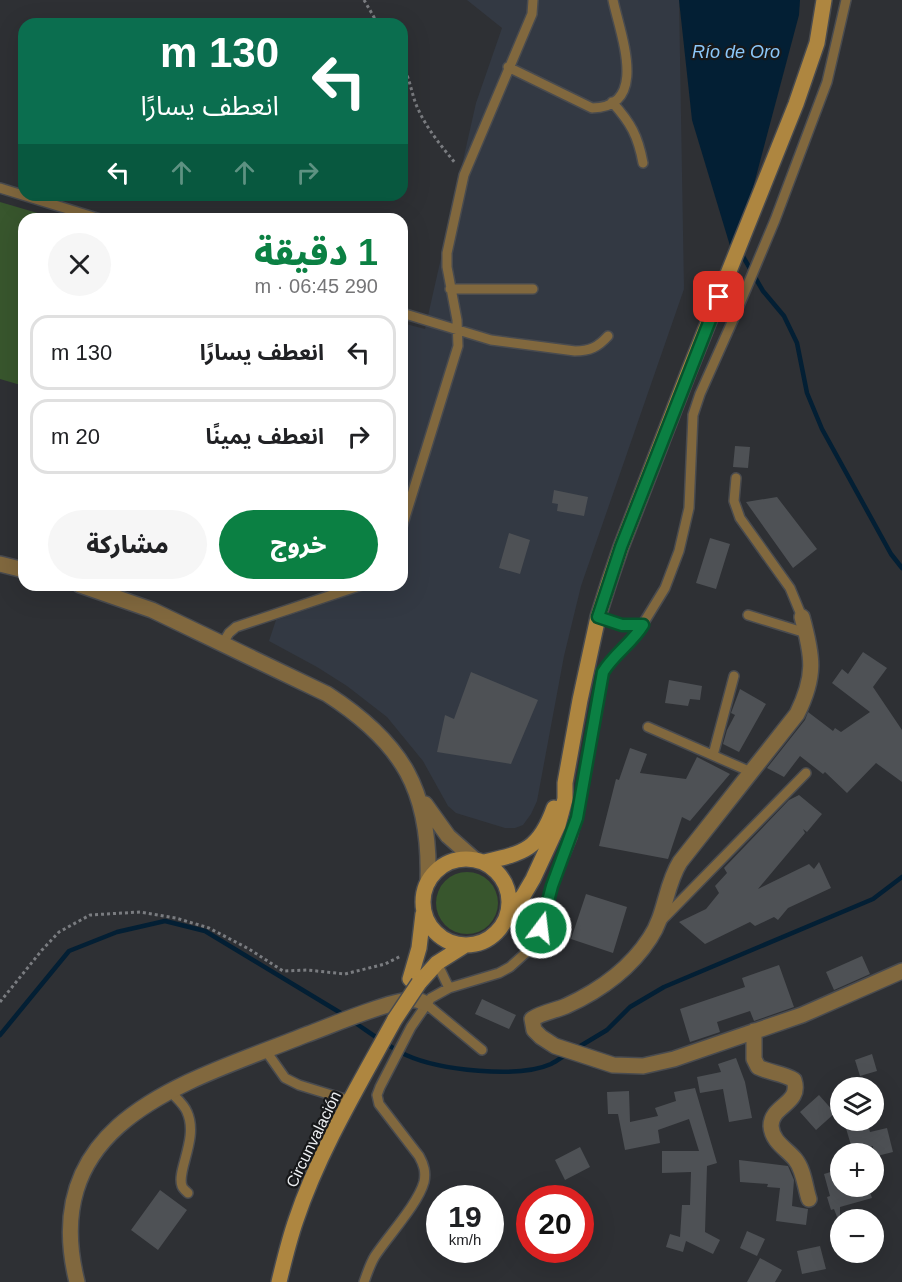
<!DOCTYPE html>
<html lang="ar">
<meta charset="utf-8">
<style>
body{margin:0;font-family:Arial,"Noto Sans Arabic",sans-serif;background:#f6f6f6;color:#202124;direction:rtl;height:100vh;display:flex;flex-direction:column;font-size:22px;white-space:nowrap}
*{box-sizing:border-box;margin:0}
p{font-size:20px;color:#757577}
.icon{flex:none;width:33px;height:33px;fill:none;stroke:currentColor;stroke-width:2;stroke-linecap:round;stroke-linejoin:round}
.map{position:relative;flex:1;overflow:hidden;direction:ltr}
.side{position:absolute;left:18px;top:213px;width:390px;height:378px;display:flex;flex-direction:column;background:#fff;border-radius:18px;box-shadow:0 6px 24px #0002;direction:rtl}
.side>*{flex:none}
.banner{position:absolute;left:18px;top:18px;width:390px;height:183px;border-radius:18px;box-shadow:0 6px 24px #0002;direction:rtl;background:#0b6e4f;color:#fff;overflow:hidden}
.tools{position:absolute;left:830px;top:1077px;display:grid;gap:12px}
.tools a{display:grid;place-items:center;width:54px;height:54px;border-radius:50%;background:#fff;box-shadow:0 6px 24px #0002;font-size:30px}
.speed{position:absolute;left:426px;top:1185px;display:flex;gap:12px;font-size:30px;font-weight:700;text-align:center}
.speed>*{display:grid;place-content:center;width:78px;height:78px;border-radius:50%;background:#fff;box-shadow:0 6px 24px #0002;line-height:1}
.speed small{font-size:15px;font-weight:400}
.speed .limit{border:9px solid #d22;background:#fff;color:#111}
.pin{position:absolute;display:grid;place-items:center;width:51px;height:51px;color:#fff;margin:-26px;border-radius:12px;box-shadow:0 3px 9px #0006}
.me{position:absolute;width:66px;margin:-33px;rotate:15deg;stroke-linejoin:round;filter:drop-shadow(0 0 4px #0008)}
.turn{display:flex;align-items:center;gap:21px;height:126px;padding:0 30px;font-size:27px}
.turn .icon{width:78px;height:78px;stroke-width:2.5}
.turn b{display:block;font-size:42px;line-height:51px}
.lanes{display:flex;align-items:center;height:57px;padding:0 30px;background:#0003;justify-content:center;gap:30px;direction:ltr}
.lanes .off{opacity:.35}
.round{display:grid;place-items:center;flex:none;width:63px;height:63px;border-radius:32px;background:#f6f6f6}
.head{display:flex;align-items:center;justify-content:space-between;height:102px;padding:0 30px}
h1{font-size:36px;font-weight:800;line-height:45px;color:#0b8043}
.cta{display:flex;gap:12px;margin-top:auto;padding:12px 30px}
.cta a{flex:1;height:69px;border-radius:36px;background:#0b8043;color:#fff;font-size:24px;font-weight:800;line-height:69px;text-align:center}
.cta a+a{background:#f6f6f6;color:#202124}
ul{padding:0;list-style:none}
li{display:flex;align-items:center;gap:18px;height:75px;margin:0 12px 9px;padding:0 18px;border:3px solid #e0e0e0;border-radius:18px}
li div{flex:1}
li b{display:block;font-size:22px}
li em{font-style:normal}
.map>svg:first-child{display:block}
.built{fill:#333943}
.green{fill:#38562d}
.water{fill:#031f34}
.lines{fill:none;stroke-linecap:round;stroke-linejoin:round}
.stream{stroke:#031f34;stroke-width:4.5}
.building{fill:#4e5155}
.service-casing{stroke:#494b4f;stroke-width:12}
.minor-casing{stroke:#494b4f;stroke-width:18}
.tertiary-casing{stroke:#494b4f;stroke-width:18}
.secondary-casing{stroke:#494b4f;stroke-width:18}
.path{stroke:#7a7c80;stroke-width:3;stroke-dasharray:3 3;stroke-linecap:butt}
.service{stroke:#81683e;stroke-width:9}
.minor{stroke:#81683e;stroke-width:15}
.tertiary{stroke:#81683e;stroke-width:15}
.secondary{stroke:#ae8640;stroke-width:15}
.secondary-bridge-casing{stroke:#494b4f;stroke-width:18;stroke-linecap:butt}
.secondary-bridge{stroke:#ae8640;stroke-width:15}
.route-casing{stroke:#07532c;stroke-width:15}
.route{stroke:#0b8043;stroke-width:10}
.labels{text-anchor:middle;stroke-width:4.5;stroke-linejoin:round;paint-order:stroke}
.street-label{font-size:16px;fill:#eef0f3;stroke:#17181a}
.water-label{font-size:18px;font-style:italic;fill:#8cc8fa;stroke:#17181a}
</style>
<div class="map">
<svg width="902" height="1282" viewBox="0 0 902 1282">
<rect width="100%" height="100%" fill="#2e3034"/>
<path class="built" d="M 467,0 L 679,0 L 684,289 L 581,586 L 564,656 L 537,801 L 531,814 L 523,825 L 515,828 L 505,828 L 456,813 L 448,806 L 423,761 L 387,717 L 347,686 L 317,667 L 269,641 L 276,620 L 380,585 L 402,585 L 402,561 L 407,552 L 402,550 L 402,323 L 425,329 L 476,103 L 502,28 Z"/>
<path class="green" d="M 0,202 L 58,219 L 24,219 L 24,386 L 0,379 Z
M436 903a31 31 0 1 1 62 0a31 31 0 1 1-62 0Z"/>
<path class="water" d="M 679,0 L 800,0 L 799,15 L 734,259 L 692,120 Z"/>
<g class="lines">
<path class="stream" d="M 741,253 L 763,291 L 784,316 L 797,343 L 807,393 L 822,429 L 891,554 L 902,568
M 351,1020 C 369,1032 387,1046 406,1055 C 439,1070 518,1079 551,1064 C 557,1061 562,1057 567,1054
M 0,1035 L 69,951 L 117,932 L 165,921 L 205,931 L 344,1015
M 577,1048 L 607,1030 L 630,1007 L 664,987 L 873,899 L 902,877"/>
</g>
<path class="building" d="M 735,446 L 750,447 L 748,468 L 733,467 Z
M 554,490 L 588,497 L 584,516 L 557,511 L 558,504 L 552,503 Z
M 777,497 L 817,549 L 793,568 L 746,502 Z
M 509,533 L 530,540 L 520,574 L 499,568 Z
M 710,538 L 730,544 L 716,589 L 696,583 Z
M 863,652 L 887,668 L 873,687 L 902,730 L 902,782 L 876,763 L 847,793 L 825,772 L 823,774 L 800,756 L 784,777 L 767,768 L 805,720 L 808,712 L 833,731 L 835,728 L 841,732 L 870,712 L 832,683 L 842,669 L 848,674 Z
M 471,672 L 538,700 L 511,764 L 437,752 L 445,715 L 454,719 Z
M 669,680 L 702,686 L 700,700 L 690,699 L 688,706 L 665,703 Z
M 740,689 L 766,704 L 739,752 L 723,744 L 727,730 L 735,715 L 731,713 Z
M 630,748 L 647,754 L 640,773 L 686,779 L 697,757 L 730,774 L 690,821 L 682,817 L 668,859 L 599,846 L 616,779 L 619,780 Z
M 799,795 L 822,814 L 807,832 L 803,829 L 805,833 L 758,889 L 809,864 L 814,869 L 819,862 L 831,888 L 788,908 L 778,920 L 774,917 L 755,926 L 750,922 L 705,944 L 679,922 L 706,909 L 719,893 L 715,886 L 727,873 L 724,868 L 789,800 Z
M 586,894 L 627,907 L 613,953 L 571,939 Z
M 862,956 L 870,974 L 834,990 L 826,972 Z
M 779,965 L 794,1007 L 754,1021 L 750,1011 L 717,1022 L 720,1032 L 690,1042 L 680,1009 L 745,987 L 742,978 Z
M 482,999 L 516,1015 L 509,1029 L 475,1014 Z
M 872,1054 L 877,1071 L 860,1076 L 855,1060 Z
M 736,1058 L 745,1082 L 752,1118 L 729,1122 L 723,1089 L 700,1093 L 697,1077 L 721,1072 L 718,1064 Z
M 695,1088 L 717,1163 L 707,1166 L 705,1232 L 720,1240 L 713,1254 L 686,1241 L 683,1252 L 666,1247 L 670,1234 L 680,1237 L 682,1205 L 690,1205 L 691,1172 L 662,1173 L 662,1151 L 699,1151 L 689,1119 L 658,1130 L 660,1143 L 625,1150 L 618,1114 L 608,1114 L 607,1092 L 629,1091 L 630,1122 L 658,1116 L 655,1108 L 676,1101 L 674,1092 Z
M 819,1095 L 835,1113 L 816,1130 L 800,1112 Z
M 861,1120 L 867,1120 L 870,1132 L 887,1128 L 893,1152 L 873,1157 L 873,1146 L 853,1152 L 845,1125 Z
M 580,1147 L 590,1167 L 565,1180 L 555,1160 Z
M 739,1160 L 788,1166 L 794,1180 L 792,1206 L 808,1209 L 806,1225 L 776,1221 L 780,1188 L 767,1187 L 768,1184 L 740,1182 Z
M 840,1169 L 840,1186 L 868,1186 L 872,1198 L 840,1207 L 840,1216 L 837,1217 L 834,1209 L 831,1210 L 827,1197 L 830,1196 L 824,1174 Z
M 160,1190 L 187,1210 L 158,1250 L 131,1230 Z
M 747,1231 L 765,1239 L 757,1256 L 740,1248 Z
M 820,1246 L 826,1269 L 802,1274 L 797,1251 Z
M 760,1258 L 782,1270 L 775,1282 L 747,1282 Z"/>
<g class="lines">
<g class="service-casing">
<path id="service" d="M 508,67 L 592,108 C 650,107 620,34 613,0
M 612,102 C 631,123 638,136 643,163
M 0,188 L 100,219
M 450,289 L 533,289
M 402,313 L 491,340 L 575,351 C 590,351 598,347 608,336
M 736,478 L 734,501 L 740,518 L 790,588 L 802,617
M 402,527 L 458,346 L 457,320 L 447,267 L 447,253 L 464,175 L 532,14 L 533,0
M 748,615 L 806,633
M 598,617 L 622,625 L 643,625
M 223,643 L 229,633 L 236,627 L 362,585
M 648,727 L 751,772
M 713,755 L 734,676
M 661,921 L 806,773
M 437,963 L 449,988
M 425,1003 L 482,1050
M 266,1051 L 285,1078 L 299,1085 L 351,1101
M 169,1090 C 175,1097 184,1104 187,1112 C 199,1138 176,1171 182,1186 C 182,1188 187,1192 188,1193
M 364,1282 C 367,1274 370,1264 375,1256 C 388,1236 418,1204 424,1182 C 426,1172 424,1165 419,1156 L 379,1104 L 377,1095 L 380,1087 L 411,1027 L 431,998 L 449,988 L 499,973 L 510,967 L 530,949 L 541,928 L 552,886 L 572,837 L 577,818 L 603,672 L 610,661 L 635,637 L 665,588 L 679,551 L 689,508 L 693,415 L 700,394 L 733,320 L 775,220 L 827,82 L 846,0"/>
</g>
<g class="minor-casing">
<path id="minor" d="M 802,617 C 813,657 816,676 797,714 L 680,862 C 665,886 666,914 650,938 C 630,969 599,991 566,1006 C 554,1011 543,1012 532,1019 L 534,1030 L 541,1037 L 555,1046 L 613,1065 L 643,1066 L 674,1059 L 802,1015 L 902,971
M 754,1031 L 754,1059 L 758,1067 C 770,1073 783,1073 794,1080 C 802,1104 771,1105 771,1126 C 772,1142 787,1149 795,1159 C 804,1170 805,1187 809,1199
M 77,1282 C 36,1118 191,1081 308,1034 C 330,1026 397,997 417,1000 C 418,1000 424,1003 425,1003"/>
</g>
<g class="tertiary-casing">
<path id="tertiary" d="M 0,564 L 24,570
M 80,585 L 152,610 L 327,694 C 403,743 431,791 428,882
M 425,804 L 448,836 L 474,859"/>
</g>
<g class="secondary-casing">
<path id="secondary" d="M423 902a43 43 0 1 1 86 0a43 43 0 1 1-86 0Z
M 484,862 C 524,853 539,850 554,808
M 509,911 L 523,896 L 533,879 L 558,825 L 565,799 L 565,783 L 580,700 L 598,617 L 609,582 L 621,547 L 689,371 L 796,104 L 817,43 L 824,0
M 410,979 L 419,948 L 423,914
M 419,983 L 437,963 L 464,946
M 279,1282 C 284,1261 289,1240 296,1220 C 319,1151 360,1083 395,1019"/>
</g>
<path class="path" d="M 364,0 L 378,24
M 402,65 C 411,80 411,94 418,109 C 427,129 442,147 456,164
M 0,1002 L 42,950 L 59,932 L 90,915 L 140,912 L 176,918 L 209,928 L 249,949 L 283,971 L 307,970 L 345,974 L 385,964 L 401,956"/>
<use href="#service" class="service"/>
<use href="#minor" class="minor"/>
<use href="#tertiary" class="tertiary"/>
<use href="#secondary" class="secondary"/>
<g class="secondary-bridge-casing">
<path id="secondary-bridge" d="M 395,1019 L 419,983"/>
</g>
<use href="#secondary-bridge" class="secondary-bridge"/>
</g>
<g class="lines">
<g class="route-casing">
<path id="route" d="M 541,928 L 552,886 L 577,818 L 603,672 C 614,654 632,643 643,625 L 622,625 L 598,617 L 621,547 L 719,297"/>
</g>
<use href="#route" class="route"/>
</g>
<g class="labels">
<g class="street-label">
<text transform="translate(313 1139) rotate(-64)" y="6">Circunvalación</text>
</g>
<g class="water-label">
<text x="736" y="58">Río de Oro</text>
</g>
</g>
</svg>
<div class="tools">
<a><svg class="icon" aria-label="layers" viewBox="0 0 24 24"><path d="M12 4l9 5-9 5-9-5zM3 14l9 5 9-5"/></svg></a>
<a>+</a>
<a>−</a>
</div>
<div class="speed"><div>19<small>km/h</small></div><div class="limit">20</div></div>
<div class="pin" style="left:719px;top:297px;background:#d93025"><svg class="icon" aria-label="arrive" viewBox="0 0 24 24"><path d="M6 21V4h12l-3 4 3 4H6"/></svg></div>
<svg class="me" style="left:541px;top:928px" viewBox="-20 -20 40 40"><circle r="17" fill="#0b8043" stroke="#fff" stroke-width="3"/><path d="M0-11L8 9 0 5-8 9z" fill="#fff"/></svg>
<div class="banner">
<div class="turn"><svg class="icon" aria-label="left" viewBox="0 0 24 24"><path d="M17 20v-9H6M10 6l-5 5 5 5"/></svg><div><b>130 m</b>انعطف يسارًا</div></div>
<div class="lanes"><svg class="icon" aria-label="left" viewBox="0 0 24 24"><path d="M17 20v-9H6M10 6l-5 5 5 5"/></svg><svg class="icon off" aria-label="ahead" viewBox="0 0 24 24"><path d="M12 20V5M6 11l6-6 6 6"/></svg><svg class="icon off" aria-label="ahead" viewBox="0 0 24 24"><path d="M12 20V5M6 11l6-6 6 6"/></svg><svg class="icon off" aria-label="right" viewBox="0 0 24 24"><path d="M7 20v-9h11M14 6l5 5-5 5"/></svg></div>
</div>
<section class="side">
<div class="head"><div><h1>1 دقيقة</h1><p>290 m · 06:45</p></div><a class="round"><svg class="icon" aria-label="close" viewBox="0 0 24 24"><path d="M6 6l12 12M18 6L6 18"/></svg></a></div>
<ul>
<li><svg class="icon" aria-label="left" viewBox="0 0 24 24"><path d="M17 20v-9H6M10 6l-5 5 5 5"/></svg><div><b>انعطف يسارًا</b></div><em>130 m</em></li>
<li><svg class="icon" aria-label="right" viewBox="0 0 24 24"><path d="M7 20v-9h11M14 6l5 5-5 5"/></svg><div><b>انعطف يمينًا</b></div><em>20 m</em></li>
</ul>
<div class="cta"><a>خروج</a><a>مشاركة</a></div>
</section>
</div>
